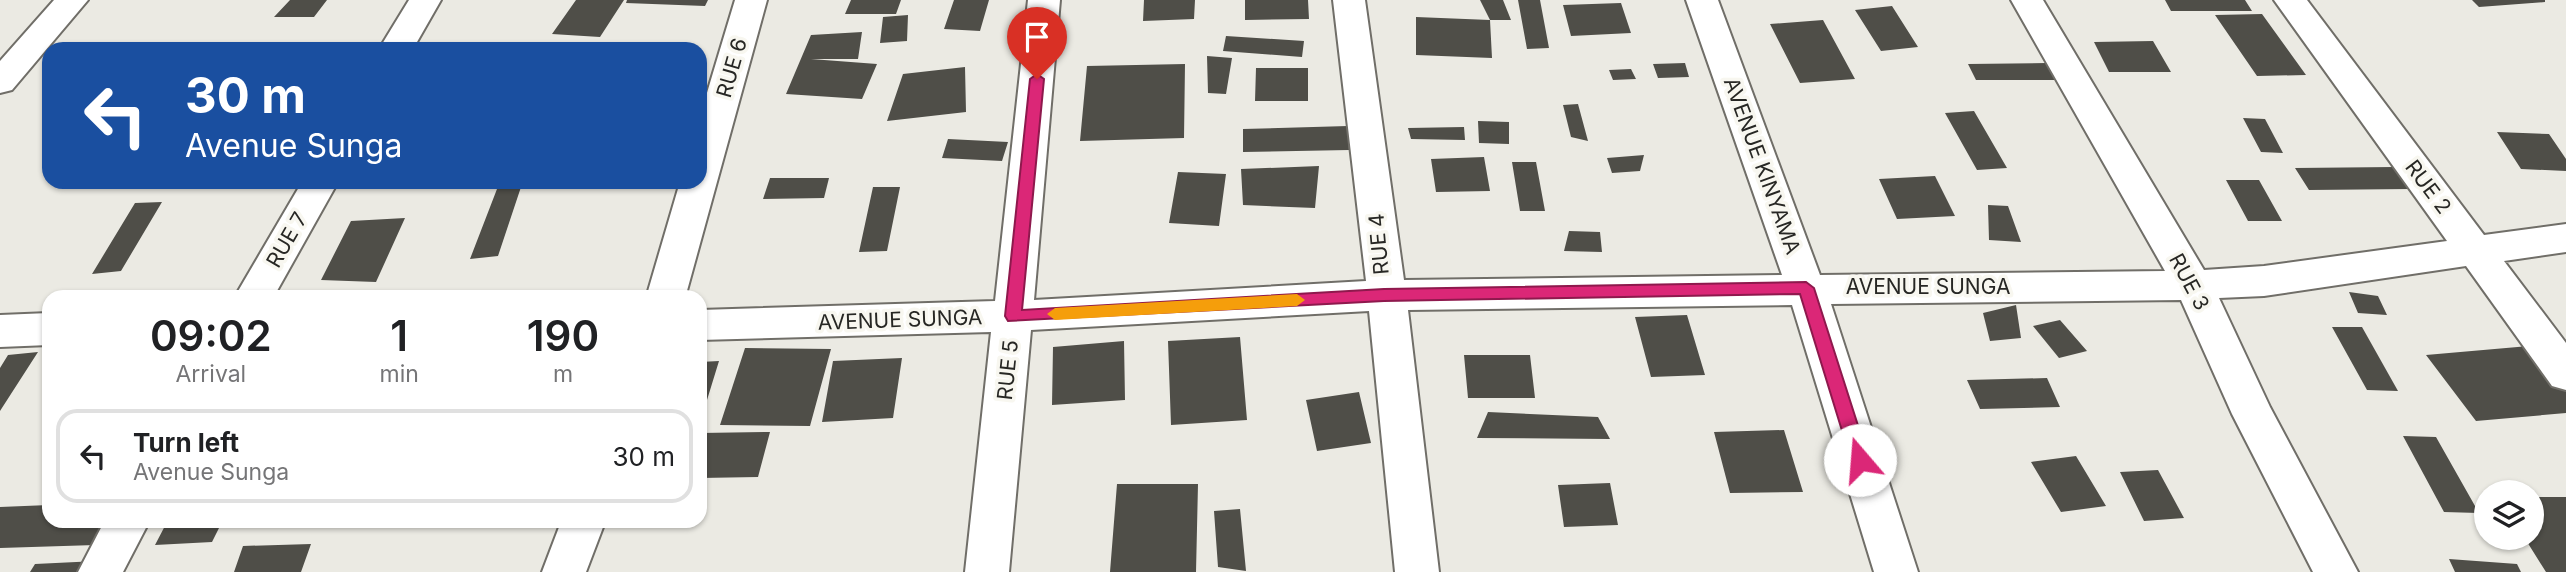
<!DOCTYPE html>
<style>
body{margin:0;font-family:Inter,sans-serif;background:#f6f6f6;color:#202124;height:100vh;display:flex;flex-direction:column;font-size:26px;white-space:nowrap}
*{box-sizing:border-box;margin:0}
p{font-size:23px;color:#757577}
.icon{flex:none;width:38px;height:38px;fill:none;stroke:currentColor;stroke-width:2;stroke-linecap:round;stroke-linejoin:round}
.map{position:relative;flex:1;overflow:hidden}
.drawer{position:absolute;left:42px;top:290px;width:665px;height:238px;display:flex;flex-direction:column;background:#fff;border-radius:21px;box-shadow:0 2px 5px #0004}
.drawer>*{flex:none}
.guide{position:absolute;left:42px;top:42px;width:665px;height:147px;border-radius:21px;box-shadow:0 2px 5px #0004;background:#1a4fa0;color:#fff;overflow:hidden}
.controls{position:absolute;left:2474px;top:480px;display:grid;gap:14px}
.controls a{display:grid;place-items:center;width:70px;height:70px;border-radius:50%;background:#fff;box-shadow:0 2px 5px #0004;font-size:35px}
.pin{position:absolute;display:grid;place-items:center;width:60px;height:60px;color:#fff;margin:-72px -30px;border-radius:50% 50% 50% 0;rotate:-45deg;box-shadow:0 0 7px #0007}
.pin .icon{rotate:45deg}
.me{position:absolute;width:77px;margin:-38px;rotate:342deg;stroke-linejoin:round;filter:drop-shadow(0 0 5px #0008)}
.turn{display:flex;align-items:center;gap:24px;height:147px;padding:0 28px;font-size:32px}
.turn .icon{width:91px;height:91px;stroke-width:2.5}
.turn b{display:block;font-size:49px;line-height:60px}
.eta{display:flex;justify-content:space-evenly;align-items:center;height:119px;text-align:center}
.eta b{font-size:42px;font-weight:600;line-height:49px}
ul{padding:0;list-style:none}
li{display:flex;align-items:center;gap:21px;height:94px;margin:0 14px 10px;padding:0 14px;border:4px solid #e0e0e0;border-radius:21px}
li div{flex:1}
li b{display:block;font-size:26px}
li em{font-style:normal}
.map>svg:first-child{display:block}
.building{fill:#4f4e48}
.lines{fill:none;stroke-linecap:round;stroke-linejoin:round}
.minor-casing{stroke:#706e68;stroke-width:4}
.minor{fill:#fff;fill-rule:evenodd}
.route{fill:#db2777;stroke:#8e194d;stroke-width:2}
.slow{fill:#f59e0b}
.labels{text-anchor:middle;stroke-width:7;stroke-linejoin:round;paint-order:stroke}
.street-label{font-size:21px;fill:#272724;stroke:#f8f7f0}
</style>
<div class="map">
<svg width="2566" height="572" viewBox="0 0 2566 572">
<rect width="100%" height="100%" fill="#ebeae3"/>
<path class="building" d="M 290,0 L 327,0 L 314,17 L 274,17 Z
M 576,0 L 624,0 L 600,37 L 552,34 Z
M 627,0 L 708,0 L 705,6 L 626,3 Z
M 851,0 L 901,0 L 896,14 L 845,14 Z
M 954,0 L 989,0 L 980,31 L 944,29 Z
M 1144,0 L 1195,0 L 1194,19 L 1143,21 Z
M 1245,0 L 1308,0 L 1309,19 L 1245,20 Z
M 1480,0 L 1503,0 L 1511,20 L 1490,20 Z
M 1518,0 L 1540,0 L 1549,48 L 1527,49 Z
M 2165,0 L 2245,0 L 2252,11 L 2171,11 Z
M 2472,0 L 2545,0 L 2545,2 L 2479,7 Z
M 1621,3 L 1631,33 L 1571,36 L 1563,5 Z
M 1892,6 L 1918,47 L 1881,51 L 1855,10 Z
M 2262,14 L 2306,75 L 2257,76 L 2215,15 Z
M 908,15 L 907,41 L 880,43 L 883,17 Z
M 1416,17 L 1490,20 L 1492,58 L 1416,55 Z
M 1823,20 L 1855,79 L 1800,83 L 1770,24 Z
M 862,32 L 858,59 L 811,59 L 877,64 L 862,99 L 786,94 L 811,35 Z
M 1226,36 L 1304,41 L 1302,57 L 1223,51 Z
M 2153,41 L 2171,72 L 2109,72 L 2094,42 Z
M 1207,56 L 1232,58 L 1226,94 L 1208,93 Z
M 1685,63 L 1689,77 L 1658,78 L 1653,64 Z
M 2047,63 L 2055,80 L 1976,80 L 1968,64 Z
M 1185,64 L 1184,138 L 1080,141 L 1087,66 Z
M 965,67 L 966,112 L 887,121 L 903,74 Z
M 1256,68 L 1308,68 L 1308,101 L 1255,101 Z
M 1631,69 L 1636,79 L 1613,80 L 1609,70 Z
M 1578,104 L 1588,141 L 1571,137 L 1563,105 Z
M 1974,111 L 2007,168 L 1977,170 L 1945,113 Z
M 2243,118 L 2265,119 L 2283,153 L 2261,152 Z
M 1478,121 L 1509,122 L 1509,144 L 1479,143 Z
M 1348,126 L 1349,150 L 1243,152 L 1243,129 Z
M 1464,127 L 1465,140 L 1411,139 L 1408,128 Z
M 2497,132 L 2549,134 L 2566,159 L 2566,171 L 2521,169 Z
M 948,139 L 1008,142 L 1002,161 L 942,158 Z
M 1644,155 L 1640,171 L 1612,173 L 1607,158 Z
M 1484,157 L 1490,191 L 1436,192 L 1431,159 Z
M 1512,162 L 1536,162 L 1545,211 L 1520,211 Z
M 1319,166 L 1315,208 L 1243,205 L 1241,169 Z
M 2394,167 L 2410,189 L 2309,190 L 2295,168 Z
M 1178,172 L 1226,174 L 1219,226 L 1169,223 Z
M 1935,176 L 1955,216 L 1897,219 L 1879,179 Z
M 770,178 L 829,178 L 824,198 L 763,199 Z
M 2226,180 L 2259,180 L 2282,221 L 2248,221 Z
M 521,187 L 498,256 L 470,259 L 497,189 Z
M 873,187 L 900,187 L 887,251 L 859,252 Z
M 162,202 L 121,271 L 92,274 L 135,203 Z
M 1988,205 L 2008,206 L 2021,242 L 1989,240 Z
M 405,218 L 376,282 L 321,280 L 351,221 Z
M 1569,231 L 1600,232 L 1602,252 L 1564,251 Z
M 2349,292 L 2378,296 L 2387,315 L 2358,313 Z
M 2016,305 L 2021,338 L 1990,341 L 1983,313 Z
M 1687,315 L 1705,375 L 1651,377 L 1635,317 Z
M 2060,320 L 2087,351 L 2059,358 L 2033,326 Z
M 2332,327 L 2362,327 L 2398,391 L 2367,390 Z
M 1240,337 L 1247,420 L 1171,425 L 1168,341 Z
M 1124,341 L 1125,400 L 1052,405 L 1053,347 Z
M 2529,346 L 2566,391 L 2566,413 L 2476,421 L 2426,355 Z
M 745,348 L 831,349 L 810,426 L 720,425 Z
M 38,352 L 0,411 L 0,368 L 8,355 Z
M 1464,355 L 1530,355 L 1535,398 L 1468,398 Z
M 902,358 L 893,418 L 822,422 L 833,361 Z
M 719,361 L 703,413 L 700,413 L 700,362 Z
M 2047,378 L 2060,407 L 1980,409 L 1967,380 Z
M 1359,392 L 1371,443 L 1317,451 L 1306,400 Z
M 1488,412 L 1598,417 L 1610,439 L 1477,438 Z
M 1784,430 L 1803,492 L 1730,493 L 1714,432 Z
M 770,432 L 758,477 L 700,478 L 700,433 Z
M 2403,436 L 2436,437 L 2479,513 L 2444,512 Z
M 2076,456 L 2106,506 L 2061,512 L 2031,462 Z
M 2158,470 L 2184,518 L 2144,521 L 2120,472 Z
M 1610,483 L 1618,525 L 1564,527 L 1558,485 Z
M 1117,484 L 1198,484 L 1196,572 L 1110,572 Z
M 2532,497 L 2566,497 L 2566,572 L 2546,572 L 2524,537 L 2532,537 Z
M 49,505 L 49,522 L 106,522 L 95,545 L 0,548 L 0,507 Z
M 1240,509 L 1246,571 L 1218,567 L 1214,511 Z
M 167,522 L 222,522 L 212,542 L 155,545 Z
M 311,544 L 301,572 L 234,572 L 243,546 Z
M 2449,559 L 2517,564 L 2521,572 L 2455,572 Z
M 97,561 L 91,572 L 30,572 L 35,564 Z"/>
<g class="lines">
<g class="minor-casing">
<path id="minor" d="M 54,0 L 88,0 L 12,90 L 0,93 L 0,61 Z
M 409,0 L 441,0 L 413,49 L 379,49 Z
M 735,0 L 767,0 L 685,298 L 646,298 L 680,182 L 700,182 L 700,116 Z
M 1028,0 L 1060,0 L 1034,300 L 1366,281 L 1333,0 L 1365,0 L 1404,280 L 1782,275 L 1686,0 L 1718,0 L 1820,275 L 2165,271 L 2011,0 L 2043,0 L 2204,270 L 2264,266 L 2447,241 L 2274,0 L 2307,0 L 2484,235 L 2566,224 L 2566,252 L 2504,261 L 2566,343 L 2566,390 L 2552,386 L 2466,266 L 2264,296 L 2219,298 L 2270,407 L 2358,572 L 2313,572 L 2232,414 L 2181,300 L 1831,304 L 1918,572 L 1874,572 L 1792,305 L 1408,310 L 1439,572 L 1395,572 L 1369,311 L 1031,330 L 1009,572 L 965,572 L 991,332 L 700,340 L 700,310 L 995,301 Z
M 302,182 L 338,182 L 273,298 L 234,298 Z
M 49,313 L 49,345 L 0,347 L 0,315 Z
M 104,522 L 149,522 L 123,572 L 78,572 Z
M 561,522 L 605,522 L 586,572 L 542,572 Z"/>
</g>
<use href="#minor" class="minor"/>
</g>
<path class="route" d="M 1037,74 L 1044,79 L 1022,310 L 1384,289 L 1806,282 L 1814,288 L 1869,460 L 1860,467 L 1851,460 L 1800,294 L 1384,301 L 1008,321 L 1005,316 L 1030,79 Z"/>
<path class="slow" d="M 1297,294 L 1305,300 L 1297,306 L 1055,320 L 1047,314 L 1055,308 Z"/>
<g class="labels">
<g class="street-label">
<text transform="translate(732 68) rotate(-74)" y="7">RUE 6</text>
<text transform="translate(1762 166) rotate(70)" y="7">AVENUE KINYAMA</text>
<text transform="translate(2428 187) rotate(53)" y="7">RUE 2</text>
<text transform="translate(287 240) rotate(-60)" y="7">RUE 7</text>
<text transform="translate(1379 244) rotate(-95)" y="7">RUE 4</text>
<text transform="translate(2189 282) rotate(62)" y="7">RUE 3</text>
<text x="1928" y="294">AVENUE SUNGA</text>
<text transform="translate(900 320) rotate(-2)" y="7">AVENUE SUNGA</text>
<text transform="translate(1008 370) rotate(-84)" y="7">RUE 5</text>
</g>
</g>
</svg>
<div class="controls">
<a><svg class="icon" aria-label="layers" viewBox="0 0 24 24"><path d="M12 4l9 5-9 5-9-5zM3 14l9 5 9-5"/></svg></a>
</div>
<div class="pin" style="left:1037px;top:79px;background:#d93025"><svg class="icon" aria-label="arrive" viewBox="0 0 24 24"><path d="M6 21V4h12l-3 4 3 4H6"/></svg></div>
<svg class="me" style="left:1860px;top:460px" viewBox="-20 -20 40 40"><circle r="19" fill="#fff"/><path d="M0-13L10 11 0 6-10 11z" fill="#db2777"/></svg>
<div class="guide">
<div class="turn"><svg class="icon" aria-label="left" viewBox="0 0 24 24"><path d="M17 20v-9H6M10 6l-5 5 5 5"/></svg><div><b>30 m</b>Avenue Sunga</div></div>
</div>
<section class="drawer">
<div class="eta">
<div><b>09:02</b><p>Arrival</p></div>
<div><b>1</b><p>min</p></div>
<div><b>190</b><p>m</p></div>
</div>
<ul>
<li><svg class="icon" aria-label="left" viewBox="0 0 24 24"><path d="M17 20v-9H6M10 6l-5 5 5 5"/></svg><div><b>Turn left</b><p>Avenue Sunga</p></div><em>30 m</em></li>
</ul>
</section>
</div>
